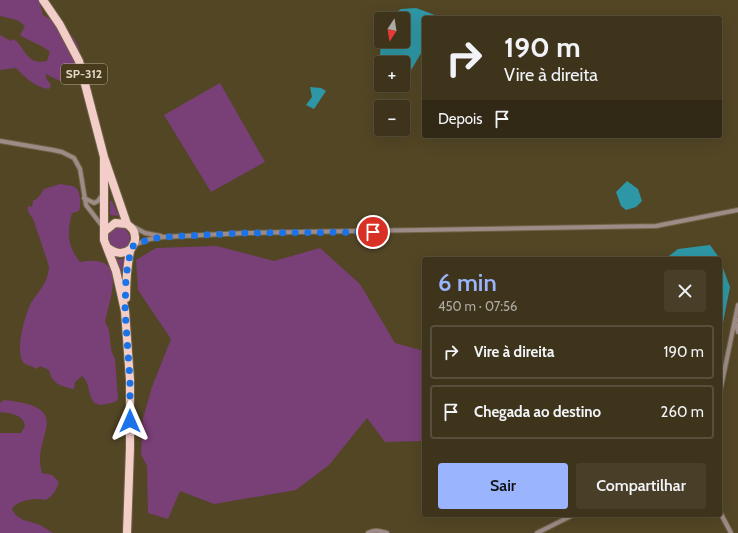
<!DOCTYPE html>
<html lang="pt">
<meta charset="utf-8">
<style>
body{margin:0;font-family:Cabin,sans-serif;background:#493f29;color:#f1f3f6;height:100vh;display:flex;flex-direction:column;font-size:15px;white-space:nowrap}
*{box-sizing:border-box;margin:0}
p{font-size:13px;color:#adaaa3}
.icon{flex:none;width:22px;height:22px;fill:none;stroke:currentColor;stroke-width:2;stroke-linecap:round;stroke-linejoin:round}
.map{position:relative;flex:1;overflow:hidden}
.drawer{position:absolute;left:422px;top:257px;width:300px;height:260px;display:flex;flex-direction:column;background:#3e341c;border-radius:4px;box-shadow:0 4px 16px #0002,0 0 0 1px #574f3b}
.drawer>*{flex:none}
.hud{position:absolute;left:422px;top:16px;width:300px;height:122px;border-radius:4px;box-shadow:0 4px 16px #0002,0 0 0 1px #574f3b;background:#3e341c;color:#f1f3f6;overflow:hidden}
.needle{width:26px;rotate:192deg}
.controls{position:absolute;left:374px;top:12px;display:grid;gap:8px}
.controls a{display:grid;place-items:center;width:36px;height:36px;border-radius:4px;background:#3e341c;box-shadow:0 4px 16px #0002,0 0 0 1px #574f3b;font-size:20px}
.pin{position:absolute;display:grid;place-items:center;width:34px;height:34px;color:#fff;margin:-17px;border:2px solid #fff;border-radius:50%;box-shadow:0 1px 4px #0007}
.me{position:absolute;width:44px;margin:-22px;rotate:0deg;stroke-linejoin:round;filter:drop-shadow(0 0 3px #0008)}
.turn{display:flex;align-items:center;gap:14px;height:84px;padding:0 16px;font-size:18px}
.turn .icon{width:52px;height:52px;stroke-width:2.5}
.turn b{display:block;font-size:28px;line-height:34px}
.then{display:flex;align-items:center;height:38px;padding:0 16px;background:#0003;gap:8px;font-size:15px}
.round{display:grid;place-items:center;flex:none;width:42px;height:42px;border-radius:4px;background:#493f29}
.summary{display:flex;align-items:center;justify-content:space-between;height:68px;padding:0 16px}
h1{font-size:24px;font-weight:600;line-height:30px;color:#9ab5fd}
.action{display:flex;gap:8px;margin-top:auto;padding:8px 16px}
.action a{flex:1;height:46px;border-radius:4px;background:#9ab5fd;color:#111;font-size:16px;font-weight:600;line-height:46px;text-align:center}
.action a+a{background:#493f29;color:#f1f3f6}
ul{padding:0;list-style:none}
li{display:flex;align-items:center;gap:12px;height:54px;margin:0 8px 6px;padding:0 8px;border:2px solid #574f3b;border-radius:4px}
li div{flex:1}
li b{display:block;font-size:15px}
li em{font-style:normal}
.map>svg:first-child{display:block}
.green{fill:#793f77}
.water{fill:#2e97a5}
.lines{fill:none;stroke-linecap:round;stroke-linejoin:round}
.minor-casing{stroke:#6e6345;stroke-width:6}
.primary-casing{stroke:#6e6345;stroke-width:10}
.minor{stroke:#9e8b88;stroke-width:4}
.primary{stroke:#f3cdc8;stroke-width:8}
.route{stroke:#1a73e8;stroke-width:7;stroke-dasharray:0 12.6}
.labels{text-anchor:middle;stroke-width:4;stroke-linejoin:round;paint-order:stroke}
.shield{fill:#473b1b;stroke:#b2aa93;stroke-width:1}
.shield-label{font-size:12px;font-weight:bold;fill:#e0d9c7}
</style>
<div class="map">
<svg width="738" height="533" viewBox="0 0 738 533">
<rect width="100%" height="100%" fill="#524625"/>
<path class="green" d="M 0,0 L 39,0 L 43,15 C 61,25 83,38 80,61 C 79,68 76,76 71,81 L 62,82 L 46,74 L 46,78 L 51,85 L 49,89 C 34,87 26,78 16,68 L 0,70 L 0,35 L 11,41 L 14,39 C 27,50 26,65 47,61 L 50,52 C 41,44 30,42 20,35 L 25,26 L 17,20 L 0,16 Z
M 220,83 L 265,162 L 211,192 L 164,115 Z
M 60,184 C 64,185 69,185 72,186 C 82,188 81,205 79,211 L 72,213 C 67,233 67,245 80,262 C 128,253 111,294 105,322 L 109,330 L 111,350 L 115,359 L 118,400 C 114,403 111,403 106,404 C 85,409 93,384 82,376 L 75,382 L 74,389 C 60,386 52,384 49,370 L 40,366 L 36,369 C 32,365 26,366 23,362 C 15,350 25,315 31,303 C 39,290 47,285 49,268 C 49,264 35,225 33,219 C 30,214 27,212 28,206 L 32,207 L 33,201 L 38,198 L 44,189 Z
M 110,201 L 112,201 L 119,216 L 110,215 Z
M 114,226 L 124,227 L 130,236 L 129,244 L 124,251 L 115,250 L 110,244 L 108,232 Z
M 217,246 L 274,261 L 320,248 L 360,284 L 395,343 L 424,351 L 424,441 L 385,442 L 367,418 L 329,465 L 296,490 L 214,504 L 180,491 L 168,519 L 148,513 L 147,466 L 141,454 L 143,418 L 152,387 L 171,339 L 138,290 L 136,260 L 156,248 Z
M 114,259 L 124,259 L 122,273 L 119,273 Z
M 4,400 C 79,408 30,435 42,473 L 52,475 L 59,482 C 56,490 53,497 45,500 C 37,497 16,500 12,509 C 18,522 30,520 42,526 C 46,528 49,531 53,533 L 0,533 L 0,433 L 21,433 L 25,426 C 23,414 10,413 0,412 L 0,403 Z"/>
<path class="water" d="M 416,8 L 435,15 L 438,18 L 424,18 L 424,48 L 410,72 L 403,69 L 403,63 L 391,63 L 380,55 L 381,41 L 403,41 L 403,19 L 386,19 L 401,9 Z
M 310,87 L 321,88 L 326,91 L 314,109 L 306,105 L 312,97 Z
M 627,181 L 638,189 L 642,201 L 636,207 L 626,210 L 621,206 L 616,192 Z
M 710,245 L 720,259 L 665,259 L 678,249 Z
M 720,260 L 730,287 L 720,338 Z"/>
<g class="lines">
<g class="minor-casing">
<path id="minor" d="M 0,141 L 53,150 L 62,152 L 74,158 L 80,169 L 86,205 L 103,227
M 84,198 L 94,203 L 98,201 L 103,194
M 132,226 L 145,233 L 161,236
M 134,245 L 150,239 L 163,237 L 245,233 L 656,226 L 738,210
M 738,320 L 735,320 L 738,332
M 720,392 L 738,305
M 720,512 L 731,533
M 368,533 C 374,529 380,531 387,533
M 537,533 L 573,515"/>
</g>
<g class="primary-casing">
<path id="primary" d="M 43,0 L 60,25 L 79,61 L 104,157 L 127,224 C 132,228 135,231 135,237 C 136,243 132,246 130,251 C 127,267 126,283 126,298
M 104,157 L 104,240 L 116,271 L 125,311 L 130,380 L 130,448 L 127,533
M 105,231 L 115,223 L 127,224
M 108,248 C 116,254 123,255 131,249"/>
</g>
<use href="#minor" class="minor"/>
<use href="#primary" class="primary"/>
</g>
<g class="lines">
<path class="route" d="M 130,421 L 130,380 L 125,311 L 126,276 L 131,249 L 134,245 L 150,239 L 163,237 L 245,233 L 373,232"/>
</g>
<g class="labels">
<rect class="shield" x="61" y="64" width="46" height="20" rx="3"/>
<g class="shield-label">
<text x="84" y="78">SP-312</text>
</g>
</g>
</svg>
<div class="controls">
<a><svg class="needle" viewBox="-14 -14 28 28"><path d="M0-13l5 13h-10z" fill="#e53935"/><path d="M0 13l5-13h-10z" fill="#adaaa3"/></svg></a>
<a>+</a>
<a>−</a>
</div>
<div class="pin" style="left:373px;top:232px;background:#d93025"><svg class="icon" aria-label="arrive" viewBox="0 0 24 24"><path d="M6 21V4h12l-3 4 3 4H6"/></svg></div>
<svg class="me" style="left:130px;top:421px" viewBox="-20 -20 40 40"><path d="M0-17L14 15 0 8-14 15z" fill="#1a73e8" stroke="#fff" stroke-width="4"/></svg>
<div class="hud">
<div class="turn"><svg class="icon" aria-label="right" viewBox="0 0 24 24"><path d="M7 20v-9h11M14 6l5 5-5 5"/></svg><div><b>190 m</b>Vire à direita</div></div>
<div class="then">Depois<svg class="icon" aria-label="arrive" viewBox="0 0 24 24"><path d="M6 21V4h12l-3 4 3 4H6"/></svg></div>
</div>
<section class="drawer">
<div class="summary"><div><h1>6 min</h1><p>450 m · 07:56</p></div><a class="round"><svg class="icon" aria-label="close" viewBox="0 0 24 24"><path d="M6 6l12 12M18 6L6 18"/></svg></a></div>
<ul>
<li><svg class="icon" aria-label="right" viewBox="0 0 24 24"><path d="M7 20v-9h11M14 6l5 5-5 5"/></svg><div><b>Vire à direita</b></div><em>190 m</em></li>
<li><svg class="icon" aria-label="arrive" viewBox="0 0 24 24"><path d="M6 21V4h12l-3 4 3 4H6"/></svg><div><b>Chegada ao destino</b></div><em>260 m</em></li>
</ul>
<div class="action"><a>Sair</a><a>Compartilhar</a></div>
</section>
</div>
